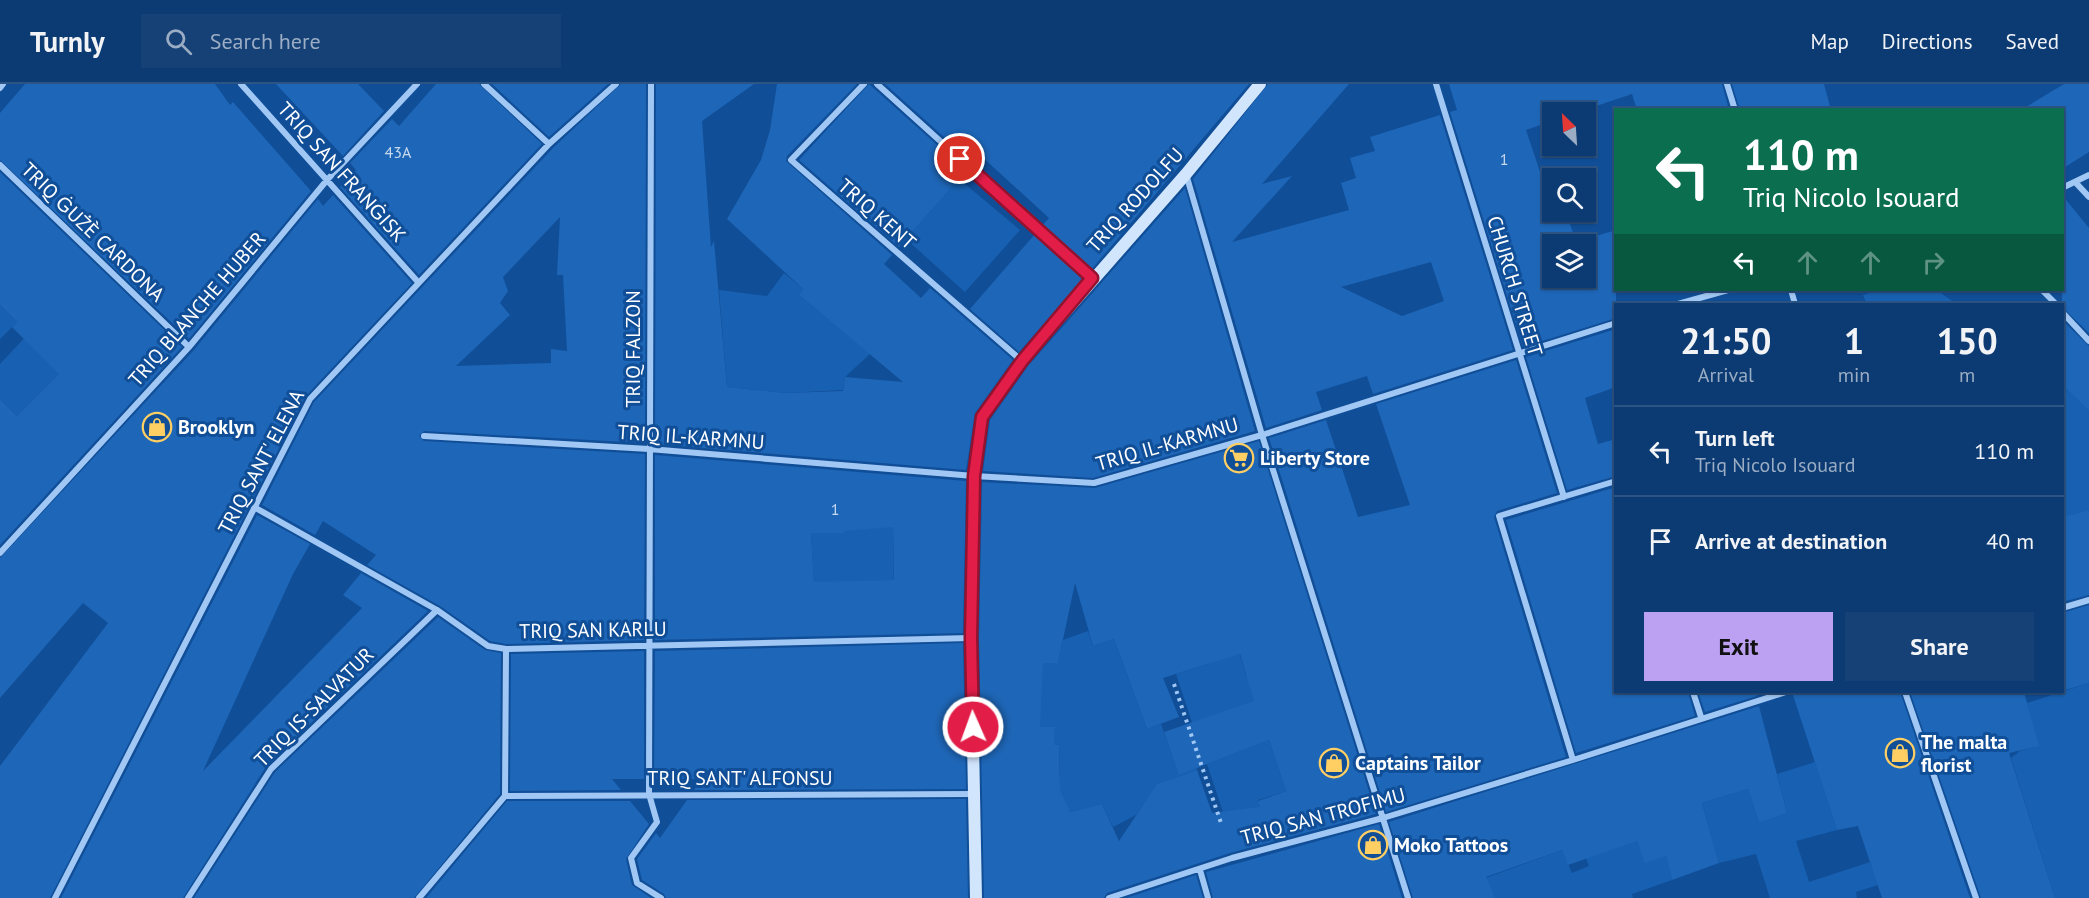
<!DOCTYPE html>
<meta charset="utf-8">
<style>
body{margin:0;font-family:"PT Sans",sans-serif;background:#154177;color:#f1f3f6;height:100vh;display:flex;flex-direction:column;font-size:22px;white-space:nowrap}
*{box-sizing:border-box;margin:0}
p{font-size:20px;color:#9aadc4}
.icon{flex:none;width:33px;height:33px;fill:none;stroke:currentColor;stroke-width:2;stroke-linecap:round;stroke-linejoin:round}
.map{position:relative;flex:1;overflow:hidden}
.panel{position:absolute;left:1614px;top:219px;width:450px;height:390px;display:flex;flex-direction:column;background:#0c3a72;border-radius:0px;box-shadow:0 2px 4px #0004,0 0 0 2px #2c5484}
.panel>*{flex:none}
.hud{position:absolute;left:1614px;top:24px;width:450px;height:183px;border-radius:0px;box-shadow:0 2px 4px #0004,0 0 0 2px #2c5484;background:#0b6e4f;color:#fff;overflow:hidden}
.needle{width:39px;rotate:335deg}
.controls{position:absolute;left:1542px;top:18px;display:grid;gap:12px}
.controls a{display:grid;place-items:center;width:54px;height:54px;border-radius:0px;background:#0c3a72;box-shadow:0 2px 4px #0004,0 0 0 2px #2c5484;font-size:30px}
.pin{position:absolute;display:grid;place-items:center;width:51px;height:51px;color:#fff;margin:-26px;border:3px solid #fff;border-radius:50%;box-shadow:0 2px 6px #0007}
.me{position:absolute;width:66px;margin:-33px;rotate:358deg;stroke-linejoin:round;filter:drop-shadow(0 0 4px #0008)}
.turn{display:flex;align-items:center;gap:21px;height:126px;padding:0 30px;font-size:27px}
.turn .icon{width:78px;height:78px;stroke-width:2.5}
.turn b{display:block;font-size:42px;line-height:51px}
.lanes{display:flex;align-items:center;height:57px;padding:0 30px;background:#0003;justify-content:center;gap:30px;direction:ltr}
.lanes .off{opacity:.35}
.eta{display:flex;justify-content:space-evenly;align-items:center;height:102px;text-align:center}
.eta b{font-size:36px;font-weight:800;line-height:42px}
.primary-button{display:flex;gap:12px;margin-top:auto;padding:12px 30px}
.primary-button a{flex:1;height:69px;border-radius:0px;background:#bca0f2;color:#111;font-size:24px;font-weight:800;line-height:69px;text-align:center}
.primary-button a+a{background:#154177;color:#f1f3f6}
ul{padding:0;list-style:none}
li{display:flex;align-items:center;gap:18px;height:90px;padding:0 30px;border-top:2px solid #2c5484}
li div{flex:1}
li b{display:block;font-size:22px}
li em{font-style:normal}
header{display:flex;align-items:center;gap:36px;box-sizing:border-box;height:84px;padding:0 30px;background:#0c3a72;border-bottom:2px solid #2c5484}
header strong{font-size:28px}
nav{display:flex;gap:33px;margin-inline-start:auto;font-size:21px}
.search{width:420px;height:54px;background:#154177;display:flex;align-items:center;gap:15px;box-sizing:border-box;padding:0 21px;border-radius:0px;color:#9aadc4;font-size:22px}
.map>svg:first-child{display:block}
.green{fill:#1861b2}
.building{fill:#1e66b7;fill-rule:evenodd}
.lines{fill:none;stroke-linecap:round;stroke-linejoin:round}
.path{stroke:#a1c8f4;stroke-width:4;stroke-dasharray:3 4.5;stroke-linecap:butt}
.street{stroke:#a1c8f4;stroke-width:6}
.secondary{stroke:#d1e5fd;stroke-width:12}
.route-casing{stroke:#92132f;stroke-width:15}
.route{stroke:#e11d48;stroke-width:10}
.labels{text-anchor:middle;stroke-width:6;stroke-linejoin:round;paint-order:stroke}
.number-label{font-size:16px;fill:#c7d9ed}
.street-label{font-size:20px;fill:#fff;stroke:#104e98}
.poi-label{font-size:20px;font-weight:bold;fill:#fff;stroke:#104e98;text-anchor:start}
</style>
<header>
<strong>Turnly</strong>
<div class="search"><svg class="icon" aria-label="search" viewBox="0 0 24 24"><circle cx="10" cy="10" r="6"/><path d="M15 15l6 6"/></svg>Search here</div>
<nav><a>Map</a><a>Directions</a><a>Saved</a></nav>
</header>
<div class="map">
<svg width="2089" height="814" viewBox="0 0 2089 814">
<rect width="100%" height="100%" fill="#104e98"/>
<path class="green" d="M 959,95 L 1020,146 L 965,208 L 906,155 Z
M 784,189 L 803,205 L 799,211 L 870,270 L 845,293 L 843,306 L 785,309 L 727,303 L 719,206 L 767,212 Z
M 1879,206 L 1937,206 L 1956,220 L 1867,220 L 1863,211 Z
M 0,221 L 17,238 L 0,255 Z
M 32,246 L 59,290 L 17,332 L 0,315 L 0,280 Z
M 2062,301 L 2089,327 L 2089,426 L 2063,433 Z
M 845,394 L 893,443 L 894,518 L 814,498 L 811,449 L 844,449 Z
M 1088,547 L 1093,562 L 1114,555 L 1147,645 L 1161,640 L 1176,681 L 1193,675 L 1197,686 L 1163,698 L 1173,728 L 1148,714 L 1136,731 L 1113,743 L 1102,720 L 1070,728 L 1036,707 L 1060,692 L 1059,661 L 1054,660 L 1054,643 L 1040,643 L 1036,579 L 1058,579 L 1063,556 Z
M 1237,562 L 1246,591 L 1260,615 L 1203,671 L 1176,590 L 1208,580 Z
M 2089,599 L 2089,814 L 2055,814 L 2011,674 L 2020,667 L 2038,662 L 2027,619 Z
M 1269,656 L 1286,707 L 1258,716 L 1262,728 L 1223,728 L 1207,680 Z
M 1815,678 L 1837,746 L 1796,757 L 1809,798 L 1870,778 L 1878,801 L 1856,808 L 1857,814 L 1770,814 L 1756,770 L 1719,779 L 1702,719 L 1748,705 L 1759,739 L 1787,729 L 1777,690 Z
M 1637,757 L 1646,778 L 1666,772 L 1672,796 L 1632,810 L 1633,814 L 1495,814 L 1469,800 L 1562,766 L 1572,789 L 1589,782 L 1583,767 Z"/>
<path class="building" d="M 25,0 L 215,0 L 230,21 L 233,18 L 311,107 L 189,255 L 0,76 L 0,29 Z
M 276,0 L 358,0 L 384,27 L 343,72 Z
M 436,0 L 479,0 L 542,60 L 419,191 L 340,103 L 356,86 L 350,79 L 392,35 L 399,42 Z
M 492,0 L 608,0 L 549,53 Z
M 621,0 L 646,0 L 645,359 L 424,347 L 419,352 L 424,357 L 645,370 L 644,556 L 506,560 L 490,557 L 440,522 L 367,481 L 376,471 L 323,437 L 315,451 L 262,421 L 314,318 L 553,64 ZM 560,133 L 557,191 L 563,191 L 567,267 L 551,265 L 551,279 L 456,282 L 510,231 L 500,219 L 508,207 L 503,193 Z
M 656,0 L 754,0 L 702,37 L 711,163 L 714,157 L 727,303 L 785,309 L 843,307 L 845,293 L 903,298 L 799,211 L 803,205 L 727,135 L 761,76 L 770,46 L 777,0 L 857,0 L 787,72 L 786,77 L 892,171 L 884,180 L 921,214 L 930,204 L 1013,276 L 975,329 L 966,386 L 655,360 Z
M 869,0 L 966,87 L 899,163 L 799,76 Z
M 885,0 L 1249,0 L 1091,186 L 1042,142 L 1049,134 L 980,71 L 973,79 Z
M 1268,0 L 1349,0 L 1262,100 L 1292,92 L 1232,158 L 1349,126 L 1341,99 L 1356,94 L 1350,74 L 1375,67 L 1370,53 L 1440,31 L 1513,266 L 1373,310 L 1367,292 L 1316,308 L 1322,326 L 1266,344 L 1193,95 ZM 1431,178 L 1444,217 L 1402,232 L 1341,203 Z
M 1449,0 L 1722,0 L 1729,26 L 1637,26 L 1632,10 L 1578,28 L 1552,28 L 1552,37 L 1526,46 L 1546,106 L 1552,104 L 1552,128 L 1566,128 L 1576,158 L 1616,146 L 1616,234 L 1523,263 L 1450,28 L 1457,26 ZM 1552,160 L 1586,160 L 1586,194 L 1552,194 Z
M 1732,0 L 1824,0 L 1831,26 L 1740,26 Z
M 2064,0 L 2089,0 L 2089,68 L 2062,85 L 2062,26 L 2021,26 Z
M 0,88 L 182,263 L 0,461 L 0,315 L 17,332 L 59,290 L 12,243 L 17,238 L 0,221 Z
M 1185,104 L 1255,347 L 1093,394 L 983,387 L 990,336 L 1028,282 Z
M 333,111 L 412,199 L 305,313 L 50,814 L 0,814 L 0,682 L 108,539 L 83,519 L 0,614 L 0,474 L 193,267 L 318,115 L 323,122 Z
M 2062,111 L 2089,144 L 2089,249 L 2062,223 Z
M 1035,150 L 1084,194 L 1019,268 L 970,225 Z
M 2062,236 L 2089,262 L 2089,327 L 2062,301 Z
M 1616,245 L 1616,303 L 1585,314 L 1598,360 L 1616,355 L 1616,392 L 1567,406 L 1526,273 Z
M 1516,276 L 1557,409 L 1497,427 L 1494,433 L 1566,673 L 1386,728 L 1269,354 L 1326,336 L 1358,433 L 1410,421 L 1376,320 Z
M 1259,357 L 1376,730 L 1230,769 L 1107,809 L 1104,814 L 984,814 L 979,554 L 982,398 L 1095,404 ZM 1075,499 L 1093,562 L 1114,555 L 1147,645 L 1179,633 L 1163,594 L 1240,570 L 1254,617 L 1164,648 L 1179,691 L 1269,656 L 1286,707 L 1258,717 L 1260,723 L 1212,729 L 1197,686 L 1157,700 L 1119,757 L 1102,720 L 1070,728 L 1060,706 L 1059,661 L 1054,660 L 1055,643 L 1040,643 L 1043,579 L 1058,579 Z
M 655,371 L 966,397 L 963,549 L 655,556 ZM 893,443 L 894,496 L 814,498 L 811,449 L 844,449 L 844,447 Z
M 1616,403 L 1616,608 L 1688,608 L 1695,632 L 1576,669 L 1506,436 Z
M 2089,426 L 2089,511 L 2062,518 L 2062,433 Z
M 257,431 L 310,460 L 293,490 L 203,687 L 362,524 L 343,511 L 361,489 L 428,527 L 267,681 L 183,814 L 61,814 Z
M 2089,521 L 2089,599 L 2062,607 L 2062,529 Z
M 438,533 L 485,566 L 501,569 L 500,710 L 414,814 L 194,814 L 275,688 Z
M 963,559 L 966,705 L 694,706 L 702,695 L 654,695 L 655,567 Z
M 644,567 L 644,695 L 612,695 L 621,706 L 510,707 L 511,570 Z
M 1698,608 L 1755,608 L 1757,612 L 1705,628 Z
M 1792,608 L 1900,608 L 1970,814 L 1882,814 L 1858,742 L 1837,746 Z
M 1910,608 L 2024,608 L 2039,662 L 2009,669 L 2055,814 L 1981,814 Z
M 1759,622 L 1787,729 L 1759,739 L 1748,705 L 1702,719 L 1719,779 L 1672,796 L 1666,772 L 1645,779 L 1637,757 L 1568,781 L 1562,766 L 1486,793 L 1495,814 L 1413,814 L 1389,738 Z
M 966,715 L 968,814 L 666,814 L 664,810 L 642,796 L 637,775 L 656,749 L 660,754 L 687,716 Z
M 507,717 L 630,717 L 649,740 L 626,775 L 632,801 L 651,814 L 426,814 Z
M 1379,740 L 1402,814 L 1213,814 L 1206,788 Z
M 1196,791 L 1203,814 L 1126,814 Z"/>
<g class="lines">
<path class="path" d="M 1174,600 L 1221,739"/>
<path class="street" d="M 241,0 L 418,198
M 484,0 L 549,60
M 651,0 L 649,710 L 657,738 L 631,774 L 637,799 L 661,814
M 864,0 L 791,76 L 1022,277
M 877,0 L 1092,194
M 1436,0 L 1564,413
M 1727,0 L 1735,26
M 0,4 L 3,0
M 0,81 L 189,263
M 1186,90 L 1262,351 L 1408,814
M 2076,99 L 2089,113
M 2062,104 L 2089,91
M 1791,206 L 1795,220
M 2042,206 L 2056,220
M 1678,220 L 1728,206
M 2062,228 L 2089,257
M 424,352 L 649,365 L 974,392 L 1094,399 L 1262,351 L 1616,239
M 254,423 L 437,526 L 488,562 L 506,565 L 971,554
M 0,469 L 189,263 L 327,96 L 417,0
M 2062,524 L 2089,516
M 1693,608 L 1701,633
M 1905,608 L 1976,814
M 1573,676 L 1499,432 L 1616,397
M 505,712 L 506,565
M 1200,786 L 1208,814
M 55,814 L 310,315 L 549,60 L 616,0
M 188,814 L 271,685 L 437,526
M 419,814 L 505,712 L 975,710
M 1109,814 L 1232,774 L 1383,734 L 1573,676 L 1786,608"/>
<path class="secondary" d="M 976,814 L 971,554 L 974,392 L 982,333 L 1022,277 L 1186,90 L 1260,0"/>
</g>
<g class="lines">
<g class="route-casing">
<path id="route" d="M 960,75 L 1092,194 L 1022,277 L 982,333 L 974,392 L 971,554 L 973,643"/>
</g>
<use href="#route" class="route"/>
</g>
<defs>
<g id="shop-ring" transform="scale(1.5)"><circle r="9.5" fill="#104e98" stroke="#ffcf64" stroke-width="1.5"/><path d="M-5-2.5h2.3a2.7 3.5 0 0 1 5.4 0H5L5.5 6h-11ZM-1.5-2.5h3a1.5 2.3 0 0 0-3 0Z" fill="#ffcf64"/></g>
<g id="supermarket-ring" transform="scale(1.5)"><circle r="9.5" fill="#104e98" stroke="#ffcf64" stroke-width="1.5"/><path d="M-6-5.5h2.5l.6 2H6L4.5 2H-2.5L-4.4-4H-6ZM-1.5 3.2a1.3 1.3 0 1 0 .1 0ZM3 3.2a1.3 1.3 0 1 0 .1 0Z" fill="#ffcf64"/></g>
</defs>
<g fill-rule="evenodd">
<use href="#shop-ring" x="157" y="343"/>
<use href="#supermarket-ring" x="1239" y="374"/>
<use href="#shop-ring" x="1900" y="669"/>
<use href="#shop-ring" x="1334" y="679"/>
<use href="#shop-ring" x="1373" y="761"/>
</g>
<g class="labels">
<g class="number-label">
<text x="398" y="74">43A</text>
<text x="1504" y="81">1</text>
<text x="835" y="431">1</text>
</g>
<g class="street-label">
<text transform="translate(342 88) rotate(48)" y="7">TRIQ SAN FRANĠISK</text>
<text transform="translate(1135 116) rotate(-48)" y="7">TRIQ RODOLFU</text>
<text transform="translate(877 130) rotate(41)" y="7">TRIQ KENT</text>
<text transform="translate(93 148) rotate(44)" y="7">TRIQ ĠUŻÈ CARDONA</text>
<text transform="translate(1515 202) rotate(73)" y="7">CHURCH STREET</text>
<text transform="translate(197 225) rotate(-49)" y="7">TRIQ BLANCHE HUBER</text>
<text transform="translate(633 265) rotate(-90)" y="7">TRIQ FALZON</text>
<text transform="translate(691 353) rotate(4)" y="7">TRIQ IL-KARMNU</text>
<text transform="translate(1167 360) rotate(-16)" y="7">TRIQ IL-KARMNU</text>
<text transform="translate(261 378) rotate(-62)" y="7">TRIQ SANT' ELENA</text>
<text transform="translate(593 546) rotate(-1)" y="7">TRIQ SAN KARLU</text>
<text transform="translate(314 623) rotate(-45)" y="7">TRIQ IS-SALVATUR</text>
<text x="740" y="701">TRIQ SANT' ALFONSU</text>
<text transform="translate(1323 732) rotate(-15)" y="7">TRIQ SAN TROFIMU</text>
</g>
<g class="poi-label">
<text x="178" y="350">Brooklyn</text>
<text x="1260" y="381">Liberty Store</text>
<text x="1921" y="665">The malta<tspan x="1921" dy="23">florist</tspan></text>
<text x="1355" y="686">Captains Tailor</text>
<text x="1394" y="768">Moko Tattoos</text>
</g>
</g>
</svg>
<div class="controls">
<a><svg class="needle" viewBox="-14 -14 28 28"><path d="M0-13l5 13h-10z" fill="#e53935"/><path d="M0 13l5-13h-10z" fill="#9aadc4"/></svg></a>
<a><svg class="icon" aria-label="search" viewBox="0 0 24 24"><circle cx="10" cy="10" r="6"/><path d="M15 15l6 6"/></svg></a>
<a><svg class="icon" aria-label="layers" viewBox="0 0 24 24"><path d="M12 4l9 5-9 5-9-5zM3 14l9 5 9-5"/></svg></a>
</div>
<div class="pin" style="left:960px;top:75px;background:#d93025"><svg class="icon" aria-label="arrive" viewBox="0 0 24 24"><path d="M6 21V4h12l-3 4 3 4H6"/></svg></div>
<svg class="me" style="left:973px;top:643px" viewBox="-20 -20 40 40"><circle r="17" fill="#e11d48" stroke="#fff" stroke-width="3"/><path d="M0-11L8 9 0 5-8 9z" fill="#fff"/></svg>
<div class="hud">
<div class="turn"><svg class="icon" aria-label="left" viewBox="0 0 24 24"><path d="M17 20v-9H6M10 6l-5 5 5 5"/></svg><div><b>110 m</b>Triq Nicolo Isouard</div></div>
<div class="lanes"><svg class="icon" aria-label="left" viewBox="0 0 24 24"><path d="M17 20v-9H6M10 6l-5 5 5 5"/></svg><svg class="icon off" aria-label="ahead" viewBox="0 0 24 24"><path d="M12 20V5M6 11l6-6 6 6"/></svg><svg class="icon off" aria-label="ahead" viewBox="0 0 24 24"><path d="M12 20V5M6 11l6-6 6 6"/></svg><svg class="icon off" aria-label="right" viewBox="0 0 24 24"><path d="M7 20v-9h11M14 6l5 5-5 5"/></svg></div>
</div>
<section class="panel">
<div class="eta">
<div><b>21:50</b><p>Arrival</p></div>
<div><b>1</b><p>min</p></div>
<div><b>150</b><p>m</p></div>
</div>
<ul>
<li><svg class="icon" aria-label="left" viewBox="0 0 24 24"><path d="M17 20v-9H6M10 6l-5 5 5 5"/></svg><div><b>Turn left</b><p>Triq Nicolo Isouard</p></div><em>110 m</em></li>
<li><svg class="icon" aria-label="arrive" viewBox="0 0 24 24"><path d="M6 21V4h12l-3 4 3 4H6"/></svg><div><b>Arrive at destination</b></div><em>40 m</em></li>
</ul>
<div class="primary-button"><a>Exit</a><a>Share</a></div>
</section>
</div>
